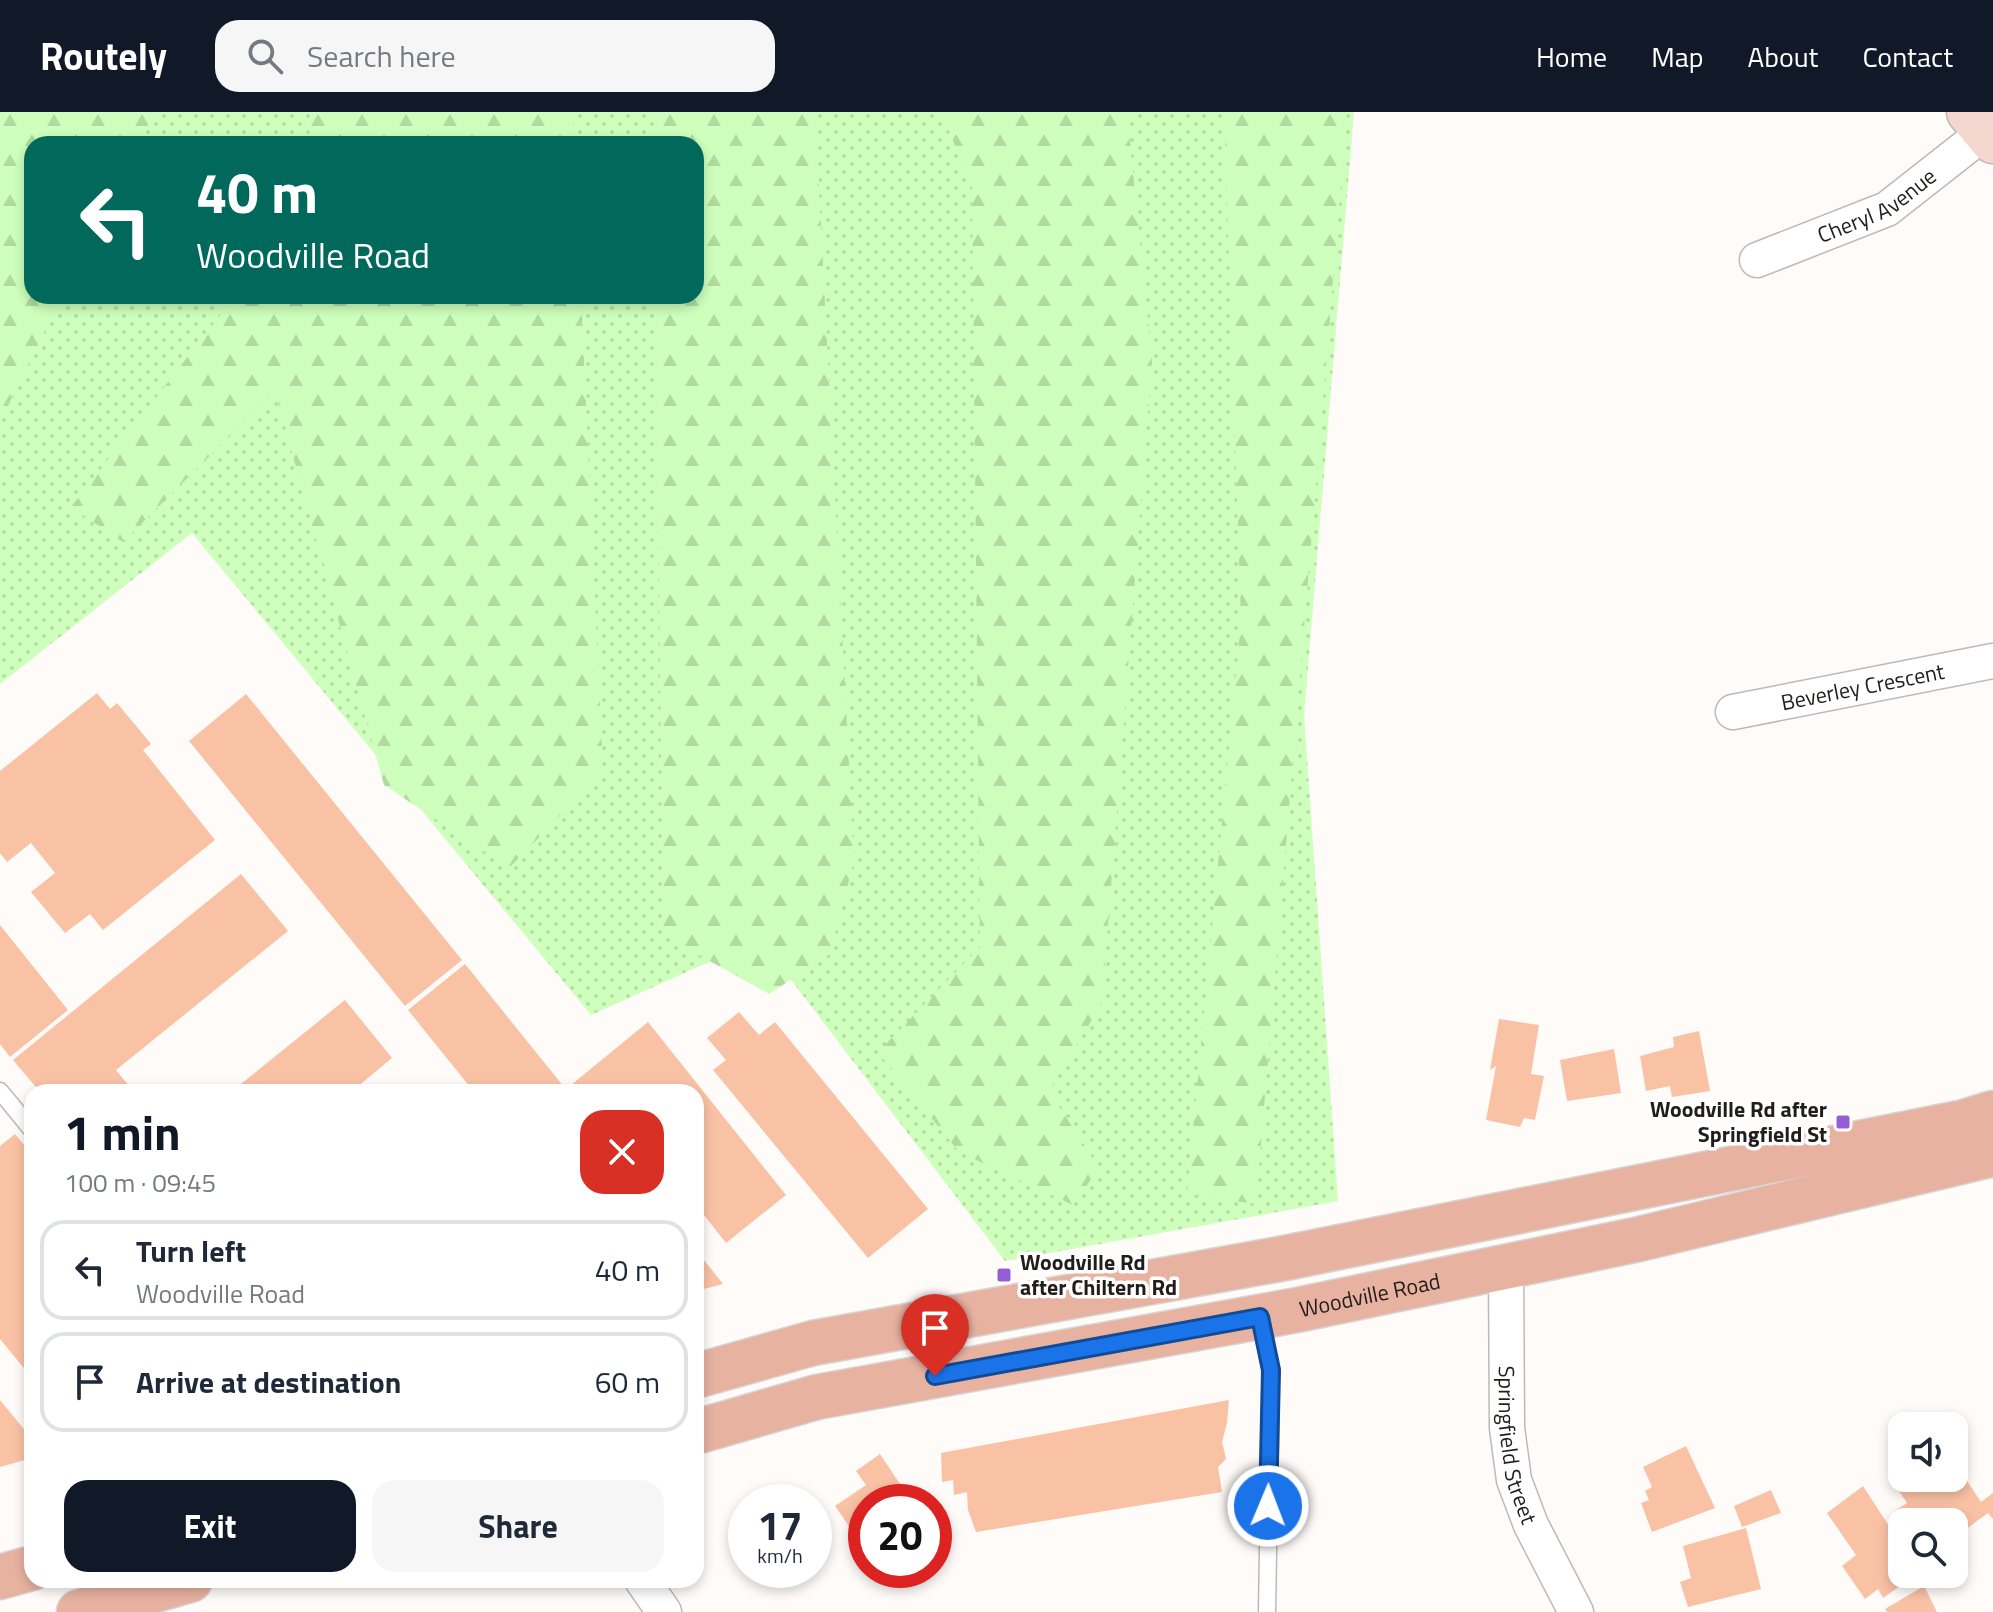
<!DOCTYPE html>
<meta charset="utf-8">
<style>
body{margin:0;font-family:"Titillium Web",sans-serif;background:#f6f6f7;color:#1f2937;height:100vh;display:flex;flex-direction:column;font-size:30px;white-space:nowrap}
*{box-sizing:border-box;margin:0}
p{font-size:26px;color:#747a83}
.icon{flex:none;width:44px;height:44px;fill:none;stroke:currentColor;stroke-width:2;stroke-linecap:round;stroke-linejoin:round}
.map{position:relative;flex:1;overflow:hidden}
.drawer{position:absolute;left:24px;top:972px;width:680px;height:504px;display:flex;flex-direction:column;background:#fff;border-radius:24px;box-shadow:0 4px 12px #0003}
.drawer>*{flex:none}
.guide{position:absolute;left:24px;top:24px;width:680px;height:168px;border-radius:24px;box-shadow:0 4px 12px #0003;background:#00695c;color:#fff;overflow:hidden}
.tools{position:absolute;left:1888px;top:1300px;display:grid;gap:16px}
.tools a{display:grid;place-items:center;width:80px;height:80px;border-radius:16px;background:#fff;box-shadow:0 4px 12px #0003;font-size:40px}
.speed{position:absolute;left:728px;top:1372px;display:flex;gap:16px;font-size:40px;font-weight:700;text-align:center}
.speed>*{display:grid;place-content:center;width:104px;height:104px;border-radius:50%;background:#fff;box-shadow:0 4px 12px #0003;line-height:1}
.speed small{font-size:20px;font-weight:400}
.speed .limit{border:12px solid #d22;background:#fff;color:#111}
.pin{position:absolute;display:grid;place-items:center;width:68px;height:68px;color:#fff;margin:-82px -34px;border-radius:50% 50% 50% 0;rotate:-45deg;box-shadow:0 0 8px #0007}
.pin .icon{rotate:45deg}
.me{position:absolute;width:88px;margin:-44px;rotate:1deg;stroke-linejoin:round;filter:drop-shadow(0 0 6px #0008)}
.turn{display:flex;align-items:center;gap:28px;height:168px;padding:0 40px;font-size:36px}
.turn .icon{width:104px;height:104px;stroke-width:2.5}
.turn b{display:block;font-size:56px;line-height:68px}
.round{display:grid;place-items:center;flex:none;width:84px;height:84px;border-radius:24px;background:#f6f6f7}
.headline{display:flex;align-items:center;justify-content:space-between;height:136px;padding:0 40px}
h1{font-size:48px;font-weight:700;line-height:60px;color:#111827}
.primary-button{display:flex;gap:16px;margin-top:auto;padding:16px 40px}
.primary-button a{flex:1;height:92px;border-radius:24px;background:#111827;color:#fff;font-size:32px;font-weight:700;line-height:92px;text-align:center}
.primary-button a+a{background:#f6f6f7;color:#1f2937}
ul{padding:0;list-style:none}
li{display:flex;align-items:center;gap:24px;height:100px;margin:0 16px 12px;padding:0 24px;border:4px solid #e0e1e3;border-radius:24px}
li div{flex:1}
li b{display:block;font-size:30px}
li em{font-style:normal}
header{display:flex;align-items:center;gap:48px;box-sizing:border-box;height:112px;padding:0 40px;background:#111827;color:#fff}
header strong{font-size:38px}
nav{display:flex;gap:44px;margin-inline-start:auto;font-size:28px}
.search{width:560px;height:72px;background:#f6f6f7;display:flex;align-items:center;gap:20px;box-sizing:border-box;padding:0 28px;border-radius:24px;color:#747a83;font-size:30px}
.map>svg:first-child{display:block}
.grass{fill:url(#grass-dots);fill-rule:evenodd}
.forest{fill:url(#forest-firs)}
.building{fill:#fac2a5}
.lines{fill:none;stroke-linecap:round;stroke-linejoin:round}
.lane-casing{stroke:#bfb9b6;stroke-width:19}
.street-casing{stroke:#bfb9b6;stroke-width:37}
.secondary-casing{stroke:#bfb9b6;stroke-width:47}
.primary-casing{stroke:#d7d6d6;stroke-width:47}
.lane{stroke:#fff;stroke-width:16}
.street{stroke:#fff;stroke-width:34}
.secondary{stroke:#f4d8d0;stroke-width:44}
.primary{stroke:#e8b2a1;stroke-width:44}
.route-casing{stroke:#114b97;stroke-width:20}
.route{stroke:#1a73e8;stroke-width:14}
.poi-dot{fill:#955ed7;stroke:#fff;stroke-width:3}
.labels{text-anchor:middle;stroke-width:7;stroke-linejoin:round;paint-order:stroke}
.street-label{font-size:22px;fill:#201d1c;stroke:#fff}
.poi-label{font-size:22px;font-weight:bold;fill:#201d1c;stroke:#fff;text-anchor:end}
</style>
<header>
<strong>Routely</strong>
<div class="search"><svg class="icon" aria-label="search" viewBox="0 0 24 24"><circle cx="10" cy="10" r="6"/><path d="M15 15l6 6"/></svg>Search here</div>
<nav><a>Home</a><a>Map</a><a>About</a><a>Contact</a></nav>
</header>
<div class="map">
<svg width="1993" height="1500" viewBox="0 0 1993 1500">
<defs>
<pattern id="grass-dots" width="8" height="8" patternUnits="userSpaceOnUse" patternTransform="scale(2)"><rect width="8" height="8" fill="#ceffbc"/><path d="M2 2h.1M6 6h.1" fill="none" stroke="#b1daa1" stroke-width="1.8" stroke-linecap="round"/></pattern>
<pattern id="forest-firs" width="22" height="20" patternUnits="userSpaceOnUse" patternTransform="scale(2)"><rect width="22" height="20" fill="#ceffbc"/><path d="M5 1l3.5 6h-7zM16 11l3.5 6h-7z" fill="#b1daa1"/></pattern>
</defs>
<rect width="100%" height="100%" fill="#fefbf9"/>
<path class="grass" d="M 0,0 L 1354,0 L 1304,603 L 1338,1089 L 1005,1149 L 760,827 L 591,903 L 192,421 L 0,572 ZM 32,32 L 696,32 L 696,184 L 32,184 Z"/>
<path class="forest" d="M 0,0 L 154,0 L 138,32 L 32,32 L 32,184 L 62,184 L 0,310 Z
M 310,0 L 573,0 L 574,32 L 309,32 Z
M 655,0 L 815,0 L 854,749 L 830,842 L 769,882 L 663,823 L 656,184 L 696,184 L 696,32 L 655,32 Z
M 941,0 L 1127,0 L 1152,248 L 1102,891 L 1049,979 L 1099,1056 L 1073,1093 L 959,1040 L 878,940 L 980,835 L 972,75 Z
M 1224,0 L 1347,0 L 1256,1092 L 1187,1082 L 1241,508 Z
M 235,184 L 581,184 L 603,660 L 509,756 L 384,673 L 275,279 L 123,430 L 71,395 Z"/>
<path class="building" d="M 97,581 L 110,597 L 117,591 L 151,632 L 143,638 L 215,728 L 103,818 L 90,802 L 65,821 L 31,780 L 55,761 L 31,731 L 7,750 L 0,741 L 0,659 Z
M 246,582 L 462,848 L 405,894 L 189,629 Z
M 241,762 L 288,819 L 116,958 L 134,980 L 40,980 L 13,948 Z
M 0,813 L 68,898 L 10,945 L 0,932 Z
M 465,852 L 568,980 L 474,980 L 408,898 Z
M 345,888 L 392,946 L 351,980 L 231,980 Z
M 739,900 L 759,923 L 775,910 L 928,1097 L 868,1146 L 713,958 L 726,948 L 707,926 Z
M 1499,907 L 1539,913 L 1531,962 L 1544,964 L 1535,1008 L 1524,1006 L 1520,1015 L 1486,1008 L 1496,954 L 1490,958 Z
M 648,910 L 786,1083 L 726,1131 L 696,1093 L 696,980 L 576,980 L 571,973 Z
M 1699,919 L 1710,979 L 1672,985 L 1670,974 L 1646,979 L 1640,944 L 1674,935 L 1673,925 Z
M 1614,937 L 1621,981 L 1567,989 L 1560,948 Z
M 15,1022 L 32,1043 L 32,1266 L 0,1227 L 0,1034 Z
M 696,1138 L 723,1172 L 696,1179 Z
M 0,1288 L 32,1327 L 32,1346 L 0,1355 Z
M 1229,1288 L 1227,1311 L 1222,1330 L 1226,1347 L 1218,1355 L 1222,1380 L 976,1420 L 968,1398 L 967,1380 L 954,1383 L 953,1368 L 942,1370 L 941,1341 Z
M 1686,1334 L 1715,1396 L 1652,1420 L 1641,1391 L 1649,1388 L 1645,1379 L 1652,1375 L 1643,1355 Z
M 880,1342 L 912,1390 L 866,1390 L 866,1439 L 835,1394 L 866,1373 L 856,1359 Z
M 1954,1349 L 1981,1390 L 1993,1381 L 1993,1407 L 1988,1401 L 1954,1426 L 1954,1410 L 1943,1410 L 1940,1406 L 1934,1410 L 1900,1410 L 1893,1400 L 1907,1391 L 1899,1379 L 1915,1366 L 1954,1366 Z
M 1863,1374 L 1902,1434 L 1902,1462 L 1917,1462 L 1883,1486 L 1878,1477 L 1865,1487 L 1842,1454 L 1856,1443 L 1827,1401 Z
M 1771,1378 L 1781,1401 L 1742,1415 L 1734,1394 Z
M 1746,1416 L 1761,1477 L 1688,1495 L 1680,1470 L 1691,1466 L 1683,1434 Z
M 1924,1474 L 1937,1500 L 1887,1500 L 1885,1497 Z"/>
<g class="lines">
<g class="lane-casing">
<path id="lane" d="M 0,979 L 32,1018
M 1260,1207 L 1271,1258 L 1267,1500"/>
</g>
<g class="street-casing">
<g id="street">
<path id="s1" d="M 1757,148 L 1887,97 L 1985,20"/>
<path id="s2" d="M 1733,600 L 1993,549"/>
<path id="s3" d="M 1506,1154 L 1507,1316 L 1514,1368 L 1531,1413 L 1576,1500"/>
<path d="M 642,1468 L 664,1500"/>
</g>
</g>
<g class="secondary-casing">
<path id="secondary" d="M 1969,0 L 1993,29"/>
</g>
<g class="primary-casing">
<g id="primary">
<path d="M 696,1264 L 813,1231 L 1280,1147 L 1964,1010 L 1993,1001"/>
<path id="s4" d="M 696,1320 L 817,1285 L 1297,1198 L 1635,1128 L 1993,1042"/>
<path d="M 0,1465 L 32,1456"/>
<path d="M 79,1500 L 190,1468"/>
</g>
</g>
<use href="#lane" class="lane"/>
<use href="#street" class="street"/>
<use href="#secondary" class="secondary"/>
<use href="#primary" class="primary"/>
</g>
<g class="lines">
<g class="route-casing">
<path id="route" d="M 935,1264 L 1260,1205 L 1271,1258 L 1268,1394"/>
</g>
<use href="#route" class="route"/>
</g>
<g class="poi-dot">
<rect x="1835" y="1002" width="16" height="16" rx="4"/>
<rect x="996" y="1155" width="16" height="16" rx="4"/>
</g>
<g class="labels">
<g class="street-label">
<text dy="8" stroke="none"><textPath href="#s1" startOffset="132">Cheryl Avenue</textPath></text>
<text dy="8" stroke="none"><textPath href="#s2" startOffset="132">Beverley Crescent</textPath></text>
<text dy="8" stroke="none"><textPath href="#s4" startOffset="688">Woodville Road</textPath></text>
<text dy="8" stroke="none"><textPath href="#s3" startOffset="180">Springfield Street</textPath></text>
</g>
<g class="poi-label">
<text x="1827" y="1005">Woodville Rd after<tspan x="1827" dy="25">Springfield St</tspan></text>
<text x="1020" y="1158" text-anchor="start">Woodville Rd<tspan x="1020" dy="25">after Chiltern Rd</tspan></text>
</g>
</g>
</svg>
<div class="tools">
<a><svg class="icon" aria-label="sound" viewBox="0 0 24 24"><path d="M4 9h4l5-4v14l-5-4H4zM17 9q2 3 0 6"/></svg></a>
<a><svg class="icon" aria-label="search" viewBox="0 0 24 24"><circle cx="10" cy="10" r="6"/><path d="M15 15l6 6"/></svg></a>
</div>
<div class="speed"><div>17<small>km/h</small></div><div class="limit">20</div></div>
<div class="pin" style="left:935px;top:1264px;background:#d93025"><svg class="icon" aria-label="arrive" viewBox="0 0 24 24"><path d="M6 21V4h12l-3 4 3 4H6"/></svg></div>
<svg class="me" style="left:1268px;top:1394px" viewBox="-20 -20 40 40"><circle r="17" fill="#1a73e8" stroke="#fff" stroke-width="3"/><path d="M0-11L8 9 0 5-8 9z" fill="#fff"/></svg>
<div class="guide">
<div class="turn"><svg class="icon" aria-label="left" viewBox="0 0 24 24"><path d="M17 20v-9H6M10 6l-5 5 5 5"/></svg><div><b>40 m</b>Woodville Road</div></div>
</div>
<section class="drawer">
<div class="headline"><div><h1>1 min</h1><p>100 m · 09:45</p></div><a class="round" style="background:#d93025;color:#fff"><svg class="icon" aria-label="close" viewBox="0 0 24 24"><path d="M6 6l12 12M18 6L6 18"/></svg></a></div>
<ul>
<li><svg class="icon" aria-label="left" viewBox="0 0 24 24"><path d="M17 20v-9H6M10 6l-5 5 5 5"/></svg><div><b>Turn left</b><p>Woodville Road</p></div><em>40 m</em></li>
<li><svg class="icon" aria-label="arrive" viewBox="0 0 24 24"><path d="M6 21V4h12l-3 4 3 4H6"/></svg><div><b>Arrive at destination</b></div><em>60 m</em></li>
</ul>
<div class="primary-button"><a>Exit</a><a>Share</a></div>
</section>
</div>
